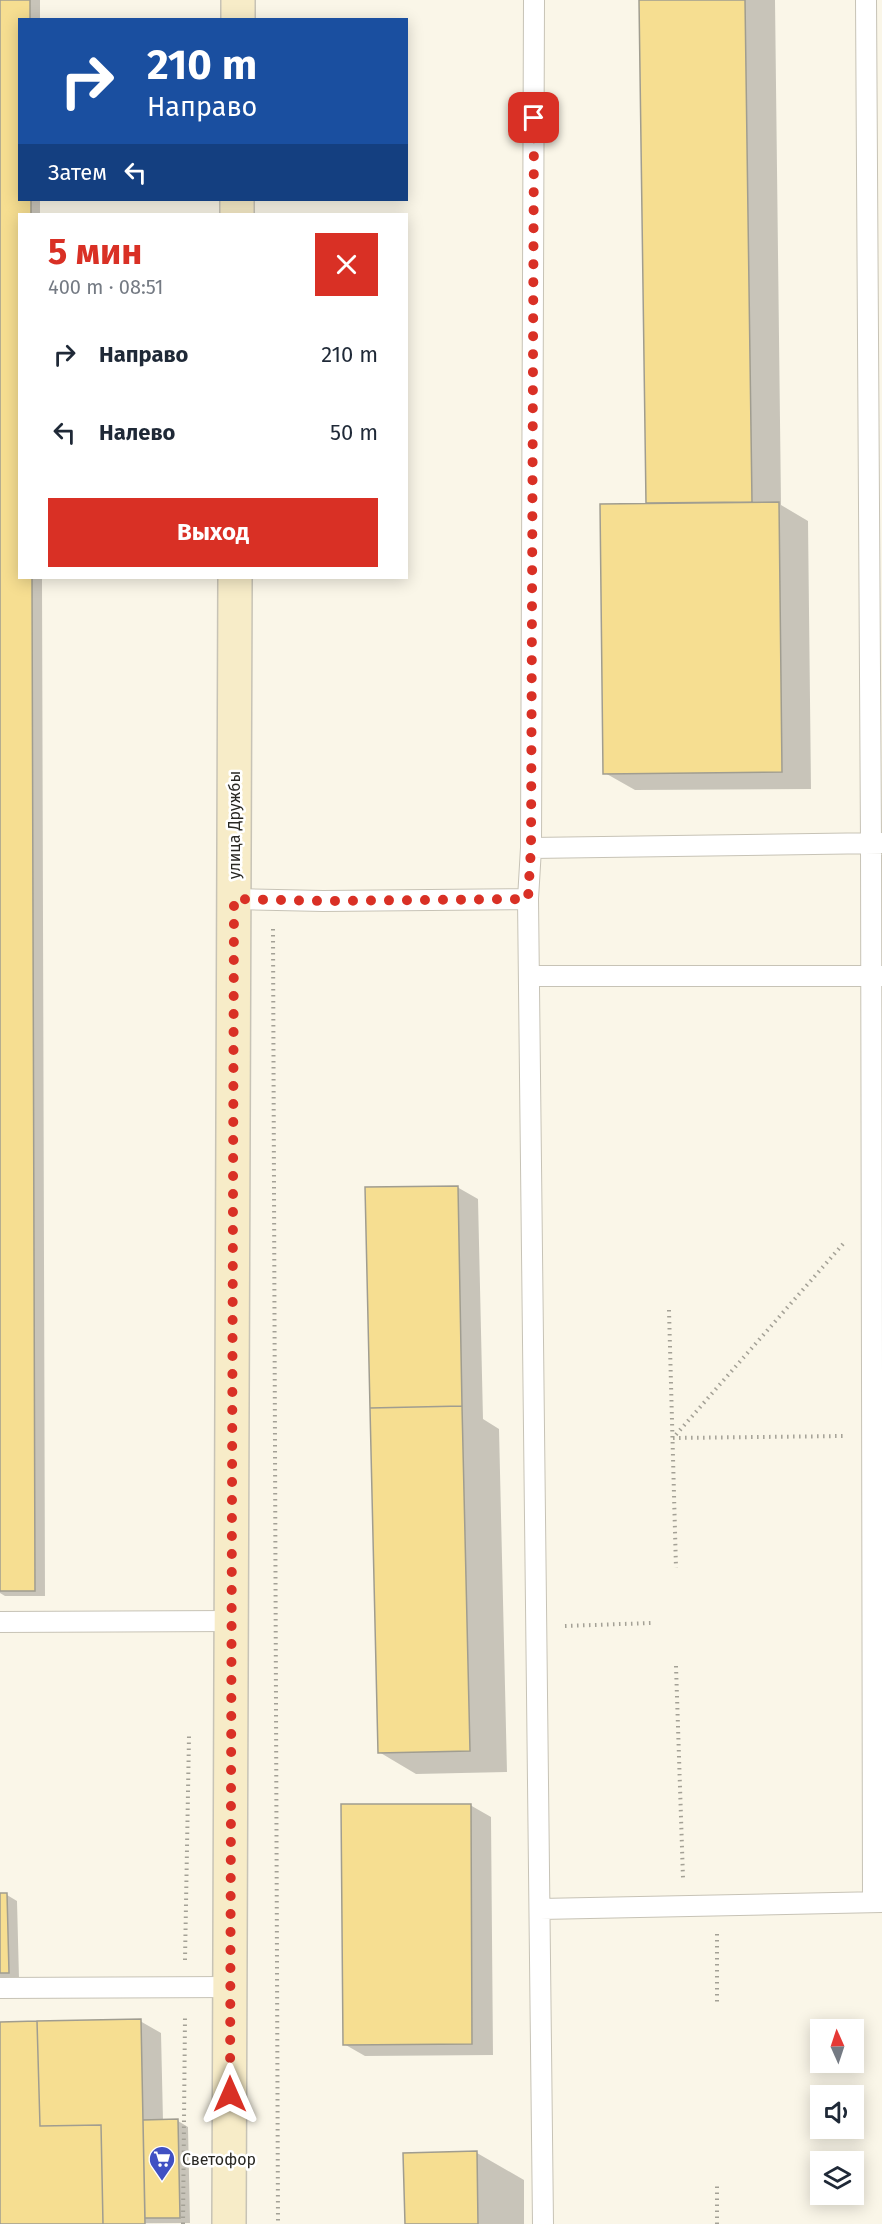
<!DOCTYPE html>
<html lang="ru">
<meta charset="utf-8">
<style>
body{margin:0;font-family:"Fira Sans",sans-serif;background:#f6f6f7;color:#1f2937;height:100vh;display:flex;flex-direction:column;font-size:22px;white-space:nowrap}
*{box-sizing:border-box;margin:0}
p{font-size:20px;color:#747a83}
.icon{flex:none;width:33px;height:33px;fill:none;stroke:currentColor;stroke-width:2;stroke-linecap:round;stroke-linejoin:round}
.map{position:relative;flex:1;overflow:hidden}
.sheet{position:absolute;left:18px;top:213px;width:390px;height:366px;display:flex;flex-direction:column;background:#fff;border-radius:0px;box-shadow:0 3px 15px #0003}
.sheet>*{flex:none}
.hud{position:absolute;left:18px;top:18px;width:390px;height:183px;border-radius:0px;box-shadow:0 3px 15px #0003;background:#1a4fa0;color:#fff;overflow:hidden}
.needle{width:39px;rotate:357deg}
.fabs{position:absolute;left:810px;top:2019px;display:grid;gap:12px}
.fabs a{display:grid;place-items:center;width:54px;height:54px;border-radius:0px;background:#fff;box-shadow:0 3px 15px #0003;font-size:30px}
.pin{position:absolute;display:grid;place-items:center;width:51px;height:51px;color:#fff;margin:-26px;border-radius:12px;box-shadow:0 3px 9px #0006}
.me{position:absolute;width:66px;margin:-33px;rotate:0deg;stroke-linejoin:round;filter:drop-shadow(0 0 4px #0008)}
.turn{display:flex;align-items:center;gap:21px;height:126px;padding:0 30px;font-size:27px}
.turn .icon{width:78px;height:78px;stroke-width:2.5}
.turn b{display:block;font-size:42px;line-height:51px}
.then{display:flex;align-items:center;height:57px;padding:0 30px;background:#0003;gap:12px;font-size:22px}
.round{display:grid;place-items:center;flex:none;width:63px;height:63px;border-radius:0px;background:#f6f6f7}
.head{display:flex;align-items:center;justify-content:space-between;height:102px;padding:0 30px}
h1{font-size:36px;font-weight:700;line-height:45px;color:#d93025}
.primary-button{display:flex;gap:12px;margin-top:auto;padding:12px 30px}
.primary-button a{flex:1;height:69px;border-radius:0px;background:#d93025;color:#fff;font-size:24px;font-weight:700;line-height:69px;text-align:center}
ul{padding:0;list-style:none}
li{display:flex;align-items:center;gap:18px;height:78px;padding:0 30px}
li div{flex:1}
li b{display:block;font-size:22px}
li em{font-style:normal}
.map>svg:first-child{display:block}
.shadow{fill:#0003}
.building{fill:#f6de91;stroke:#a09d90;stroke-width:1.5}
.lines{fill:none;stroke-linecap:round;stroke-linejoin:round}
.lane-casing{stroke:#c7c3b6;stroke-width:22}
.secondary-casing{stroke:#c7c3b6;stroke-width:36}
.path{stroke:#a4a196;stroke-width:4;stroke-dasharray:1.5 4.5;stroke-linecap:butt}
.lane{stroke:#fff;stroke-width:20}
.secondary{stroke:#f7ecc8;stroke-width:33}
.route{stroke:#d93025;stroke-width:10;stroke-dasharray:0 18}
.labels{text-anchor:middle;stroke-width:5;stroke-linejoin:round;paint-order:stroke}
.street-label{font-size:16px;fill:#282722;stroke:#fff}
.poi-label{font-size:16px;fill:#282722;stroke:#fff;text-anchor:start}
</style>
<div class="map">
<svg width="882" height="2224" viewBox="0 0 882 2224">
<rect width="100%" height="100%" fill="#faf6e8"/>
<path class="shadow" d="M 0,0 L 40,0 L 40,20 L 20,20 L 20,200 L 40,200 L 40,214 L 20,214 L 20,578 L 42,578 L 45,1596 L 5,1596 L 0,1593 Z
M 641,0 L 775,0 L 781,505 L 808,521 L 811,789 L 635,790 L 605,773 L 647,505 Z
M 457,1187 L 478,1199 L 483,1419 L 499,1429 L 507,1772 L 416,1774 L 379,1752 Z
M 470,1805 L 491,1817 L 493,2055 L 365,2056 L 344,2044 Z
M 0,1895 L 7,1895 L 17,1901 L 19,1978 L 0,1978 Z
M 140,2021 L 161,2033 L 163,2121 L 178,2121 L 188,2127 L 190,2223 L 0,2224 L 0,2024 Z
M 477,2153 L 524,2180 L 524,2224 L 406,2224 Z"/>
<path class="building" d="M 0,0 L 30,0 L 30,20 L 20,20 L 20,200 L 31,200 L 31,214 L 20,214 L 20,578 L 32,578 L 35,1591 L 0,1591 Z
M 639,0 L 745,0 L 752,502 L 646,503 Z
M 779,502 L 782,772 L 603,774 L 600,504 Z
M 458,1186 L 462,1406 L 370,1408 L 365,1187 Z
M 462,1406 L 470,1751 L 378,1753 L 370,1408 Z
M 341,1804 L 471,1804 L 472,2044 L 343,2045 Z
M 0,1893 L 7,1893 L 9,1973 L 0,1973 Z
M 141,2019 L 145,2224 L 103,2224 L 101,2125 L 40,2126 L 37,2021 Z
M 37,2021 L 40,2126 L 101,2125 L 103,2224 L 0,2224 L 0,2022 Z
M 178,2119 L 180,2218 L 145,2218 L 143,2120 Z
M 477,2151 L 478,2224 L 405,2224 L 403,2153 Z"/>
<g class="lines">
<g class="lane-casing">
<path id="lane" d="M 866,0 L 871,843 L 873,1902
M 531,848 L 534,0
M 234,899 L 323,901 L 528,899 L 543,2224
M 528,899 L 531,848 L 882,843
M 529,976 L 882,976
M 0,1622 L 232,1621
M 540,1909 L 882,1902
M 0,1988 L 230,1987"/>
</g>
<g class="secondary-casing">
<path id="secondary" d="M 238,20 L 238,0
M 237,214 L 237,200
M 229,2224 L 235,578"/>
</g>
<path class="path" d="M 273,929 L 278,2224
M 843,1244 L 673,1438 L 845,1436
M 669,1310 L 676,1568
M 565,1626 L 651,1623
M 676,1666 L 683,1878
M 717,1934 L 717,2003
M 185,1960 L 189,1736
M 183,2224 L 185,2016
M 717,2224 L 717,2182"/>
<use href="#lane" class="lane"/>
<use href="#secondary" class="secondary"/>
</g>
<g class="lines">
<path class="route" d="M 230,2094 L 234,899 L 323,901 L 528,899 L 531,848 L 534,118"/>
</g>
<defs>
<g id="supermarket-pin" transform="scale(1.35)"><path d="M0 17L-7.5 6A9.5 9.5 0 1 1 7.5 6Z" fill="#4050c3" stroke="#fff"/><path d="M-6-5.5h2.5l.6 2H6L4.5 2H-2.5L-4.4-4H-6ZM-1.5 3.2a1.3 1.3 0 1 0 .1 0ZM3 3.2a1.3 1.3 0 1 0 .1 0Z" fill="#fff"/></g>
</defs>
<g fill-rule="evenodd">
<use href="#supermarket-pin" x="162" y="2159"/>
</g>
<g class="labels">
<g class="street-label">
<text transform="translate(234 825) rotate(-90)" y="6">улица Дружбы</text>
</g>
<g class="poi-label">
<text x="182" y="2165">Светофор</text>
</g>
</g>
</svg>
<div class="fabs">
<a><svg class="needle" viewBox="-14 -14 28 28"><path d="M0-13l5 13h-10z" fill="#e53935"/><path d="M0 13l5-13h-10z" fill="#747a83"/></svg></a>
<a><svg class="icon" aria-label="sound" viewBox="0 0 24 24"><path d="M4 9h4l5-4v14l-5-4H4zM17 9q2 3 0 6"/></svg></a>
<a><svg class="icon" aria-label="layers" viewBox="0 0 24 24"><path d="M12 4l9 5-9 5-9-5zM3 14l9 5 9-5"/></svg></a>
</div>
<div class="pin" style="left:534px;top:118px;background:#d93025"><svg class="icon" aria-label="arrive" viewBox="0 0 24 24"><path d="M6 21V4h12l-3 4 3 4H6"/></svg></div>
<svg class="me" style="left:230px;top:2094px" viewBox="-20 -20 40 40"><path d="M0-17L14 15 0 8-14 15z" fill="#d93025" stroke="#fff" stroke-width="4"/></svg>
<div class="hud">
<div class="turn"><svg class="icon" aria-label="right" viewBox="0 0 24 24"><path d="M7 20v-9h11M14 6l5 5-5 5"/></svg><div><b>210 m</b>Направо</div></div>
<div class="then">Затем<svg class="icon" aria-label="left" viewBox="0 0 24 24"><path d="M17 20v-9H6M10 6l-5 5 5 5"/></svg></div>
</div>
<section class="sheet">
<div class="head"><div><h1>5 мин</h1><p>400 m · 08:51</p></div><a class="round" style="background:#d93025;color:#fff"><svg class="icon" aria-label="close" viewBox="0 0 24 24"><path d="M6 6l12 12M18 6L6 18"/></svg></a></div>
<ul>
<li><svg class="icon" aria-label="right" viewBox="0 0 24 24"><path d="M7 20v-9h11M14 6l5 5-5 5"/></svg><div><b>Направо</b></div><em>210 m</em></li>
<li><svg class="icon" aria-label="left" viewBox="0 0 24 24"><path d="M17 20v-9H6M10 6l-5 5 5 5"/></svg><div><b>Налево</b></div><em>50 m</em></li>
</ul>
<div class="primary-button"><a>Выход</a></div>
</section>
</div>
